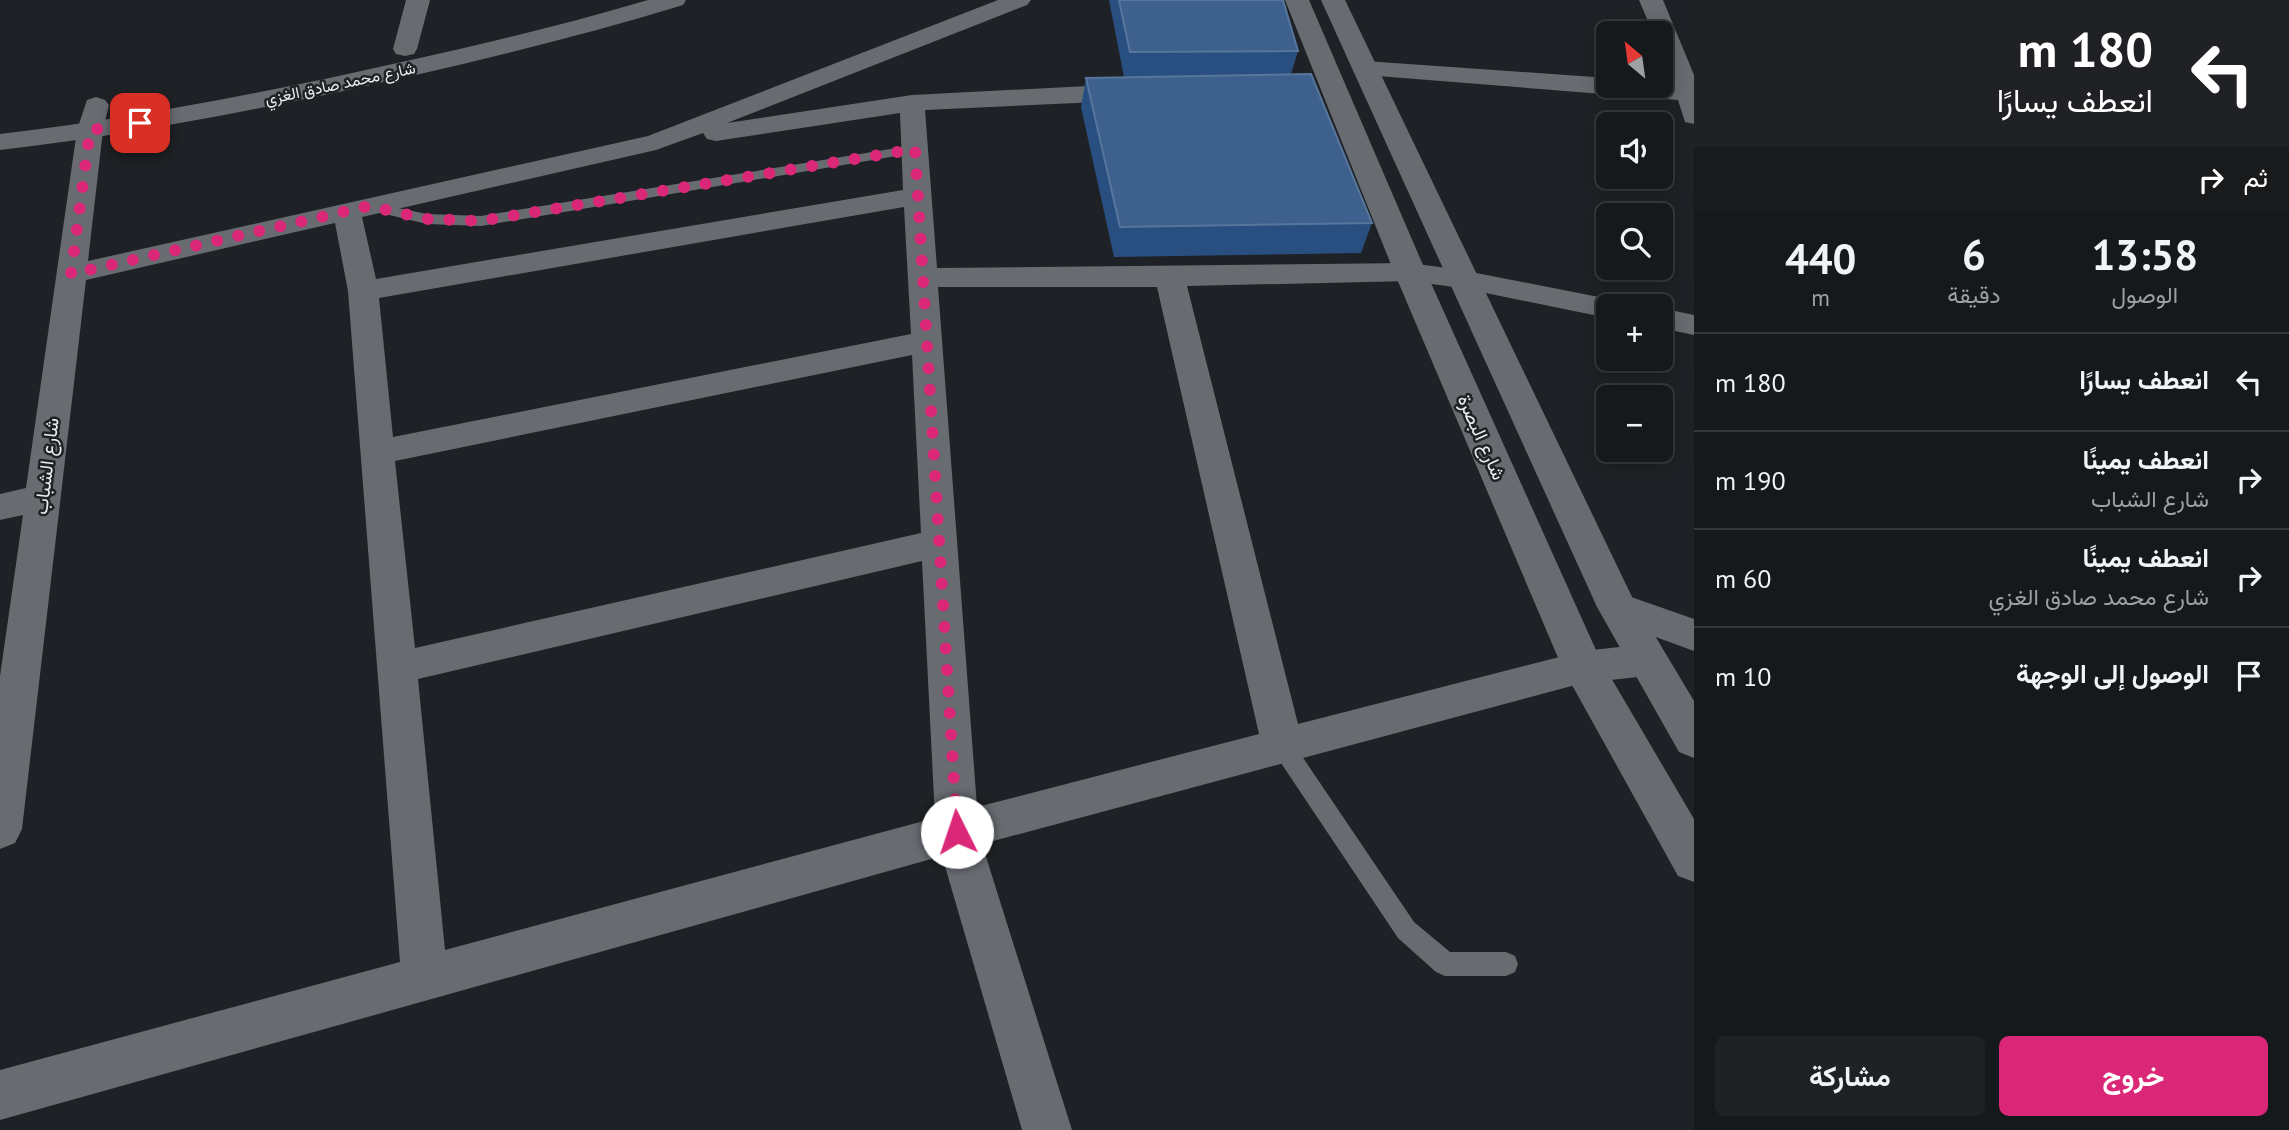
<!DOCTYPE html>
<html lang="ar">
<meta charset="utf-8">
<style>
body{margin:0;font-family:"PT Sans",Vazirmatn,sans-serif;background:#1f2225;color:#f1f3f6;direction:rtl;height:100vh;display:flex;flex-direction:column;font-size:26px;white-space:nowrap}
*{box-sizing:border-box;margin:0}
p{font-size:23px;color:#9ea0a3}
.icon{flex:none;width:38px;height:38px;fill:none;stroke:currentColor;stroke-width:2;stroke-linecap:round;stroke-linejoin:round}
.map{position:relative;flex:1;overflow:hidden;direction:ltr}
.drawer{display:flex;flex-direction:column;background:#16191c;width:595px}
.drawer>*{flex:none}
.banner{background:#202124;color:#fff;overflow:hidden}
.needle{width:46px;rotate:331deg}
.controls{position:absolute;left:1596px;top:21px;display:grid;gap:14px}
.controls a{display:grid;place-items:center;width:77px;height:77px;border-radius:10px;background:#16191c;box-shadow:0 4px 18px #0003,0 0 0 2px #35383b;font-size:35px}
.pin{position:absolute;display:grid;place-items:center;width:60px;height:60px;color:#fff;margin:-30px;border-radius:14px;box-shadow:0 4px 10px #0006}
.me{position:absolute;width:77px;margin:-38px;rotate:356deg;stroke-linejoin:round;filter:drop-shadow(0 0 5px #0008)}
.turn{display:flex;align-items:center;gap:24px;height:147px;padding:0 21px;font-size:32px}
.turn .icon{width:91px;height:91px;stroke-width:2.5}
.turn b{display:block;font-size:49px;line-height:60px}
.then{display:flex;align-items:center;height:66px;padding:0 21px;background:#0003;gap:14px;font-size:26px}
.eta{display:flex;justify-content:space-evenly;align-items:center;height:119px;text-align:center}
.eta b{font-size:42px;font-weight:700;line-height:49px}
.button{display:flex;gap:14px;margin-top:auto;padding:14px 21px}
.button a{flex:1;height:80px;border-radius:10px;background:#db2777;color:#fff;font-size:28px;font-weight:700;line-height:80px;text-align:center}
.button a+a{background:#1f2225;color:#f1f3f6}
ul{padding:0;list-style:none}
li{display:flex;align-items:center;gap:21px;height:98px;padding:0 21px;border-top:2px solid #35383b}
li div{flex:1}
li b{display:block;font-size:26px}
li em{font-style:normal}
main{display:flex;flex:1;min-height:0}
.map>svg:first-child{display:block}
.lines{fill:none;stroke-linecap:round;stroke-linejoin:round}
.lane{fill:#686c71;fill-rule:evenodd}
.street{fill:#686c71;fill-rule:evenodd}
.secondary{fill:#686c71;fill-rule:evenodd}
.wall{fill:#294f80}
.building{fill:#3d608c;stroke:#58769b;stroke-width:2}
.route{stroke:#db2777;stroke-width:12;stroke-dasharray:0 21.6}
.labels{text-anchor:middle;stroke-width:5;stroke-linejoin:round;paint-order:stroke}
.far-street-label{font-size:16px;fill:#eaecee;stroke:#1e2125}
.street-label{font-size:19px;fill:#eaecee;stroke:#1e2125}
</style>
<main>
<section class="drawer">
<div class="banner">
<div class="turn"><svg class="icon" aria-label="left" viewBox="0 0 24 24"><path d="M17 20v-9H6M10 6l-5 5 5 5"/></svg><div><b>180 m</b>انعطف يسارًا</div></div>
<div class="then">ثم<svg class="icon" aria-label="right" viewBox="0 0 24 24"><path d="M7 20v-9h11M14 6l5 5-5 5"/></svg></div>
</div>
<div class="eta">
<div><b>13:58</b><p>الوصول</p></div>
<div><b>6</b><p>دقيقة</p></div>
<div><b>440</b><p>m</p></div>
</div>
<ul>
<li><svg class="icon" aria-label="left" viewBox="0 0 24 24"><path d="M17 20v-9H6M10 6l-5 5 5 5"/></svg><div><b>انعطف يسارًا</b></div><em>180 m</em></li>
<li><svg class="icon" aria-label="right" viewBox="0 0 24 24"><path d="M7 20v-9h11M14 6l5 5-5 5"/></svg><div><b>انعطف يمينًا</b><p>شارع الشباب</p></div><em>190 m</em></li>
<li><svg class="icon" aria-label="right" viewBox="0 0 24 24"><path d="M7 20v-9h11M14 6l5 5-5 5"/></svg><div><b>انعطف يمينًا</b><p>شارع محمد صادق الغزي</p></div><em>60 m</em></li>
<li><svg class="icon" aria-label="arrive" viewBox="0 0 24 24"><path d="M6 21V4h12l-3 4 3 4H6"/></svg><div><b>الوصول إلى الوجهة</b></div><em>10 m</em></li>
</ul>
<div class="button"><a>خروج</a><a>مشاركة</a></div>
</section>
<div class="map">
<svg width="1694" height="1130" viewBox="0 0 1694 1130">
<rect width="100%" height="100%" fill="#1e2125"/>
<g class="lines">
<path class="lane" d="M 915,145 L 920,146 L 920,152 L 481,226 L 427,224 L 364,209 L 362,206 L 369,202 L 427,214 L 481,216 Z
M 1283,738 L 1291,740 L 1414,922 L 1450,952 L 1506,952 L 1515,956 L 1518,964 L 1515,972 L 1506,976 L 1445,976 L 1436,972 L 1398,938 L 1275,754 L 1272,747 L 1275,740 Z"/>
<path class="street" d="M 406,0 L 430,0 L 417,49 L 414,54 L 405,56 L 396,54 L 393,49 Z
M 998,0 L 1031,0 L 1027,5 L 727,123 L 912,95 L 1088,86 L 1141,90 L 1145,95 L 1141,100 L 925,110 L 937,268 L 1410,263 L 1461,270 L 1619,301 L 1622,306 L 1608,306 L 1608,318 L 1461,288 L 1410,281 L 1187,286 L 1298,724 L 1583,651 L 1647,644 L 1661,649 L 1667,660 L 1661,671 L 1647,676 L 1583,683 L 982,844 L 1072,1130 L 1022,1130 L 942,856 L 0,1120 L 0,1070 L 400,962 L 348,291 L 335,223 L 86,280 L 22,829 L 15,843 L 0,849 L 0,676 L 23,515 L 0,520 L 0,494 L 26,488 L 77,130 L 87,100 L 96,97 L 105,100 L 109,105 L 103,130 L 88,261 L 648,136 ZM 900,113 L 903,190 L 376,279 L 362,217 L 656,150 L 703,133 L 707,139 L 716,141 ZM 904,207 L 911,334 L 393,437 L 379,298 ZM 938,287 L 1157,287 L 1259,734 L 977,807 ZM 912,355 L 921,533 L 415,648 L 395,461 ZM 922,561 L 935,818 L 445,950 L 418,679 Z
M 1639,0 L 1663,0 L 1694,75 L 1694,124 L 1685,122 L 1678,100 L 1365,75 L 1356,73 L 1353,68 L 1356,63 L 1365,61 L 1608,78 L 1608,86 L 1673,84 L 1661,54 L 1661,33 L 1653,33 Z
M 1661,308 L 1694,315 L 1694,335 L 1661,328 Z
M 1617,592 L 1694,619 L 1694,651 L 1604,618 L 1598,607 L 1604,596 Z"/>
<path class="secondary" d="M 648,0 L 686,0 L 683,5 C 568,40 451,68 334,93 C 223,116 112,137 0,150 L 0,134 C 112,121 223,100 334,77 C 439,54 544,31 648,0 Z
M 1285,0 L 1309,0 L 1426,272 L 1600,659 L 1694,819 L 1694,882 L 1678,876 L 1562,667 L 1394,272 Z
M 1321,0 L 1345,0 L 1633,599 L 1694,701 L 1694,758 L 1679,752 L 1597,607 Z"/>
</g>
<path class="wall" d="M 1109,0 L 1283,0 L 1298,51 L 1291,74 L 1372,223 L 1361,253 L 1114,257 L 1081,107 L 1086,78 L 1124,77 Z"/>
<path class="building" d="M 1119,0 L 1283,0 L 1298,51 L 1130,52 Z
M 1311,74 L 1372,223 L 1120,227 L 1086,78 Z"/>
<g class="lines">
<path class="route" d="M 140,123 L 90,130 L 71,274 L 369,206 L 427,219 L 481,221 L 915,149 L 957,832"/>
</g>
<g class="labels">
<g class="far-street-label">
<text transform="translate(340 83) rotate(-12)" y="6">شارع محمد صادق الغزي</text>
</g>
<g class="street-label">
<text transform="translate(1482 437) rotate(66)" y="7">شارع البصرة</text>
<text transform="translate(46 466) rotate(-83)" y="7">شارع الشباب</text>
</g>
</g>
</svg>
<div class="controls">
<a><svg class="needle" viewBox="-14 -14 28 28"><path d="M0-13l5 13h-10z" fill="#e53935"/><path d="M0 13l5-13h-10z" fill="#9ea0a3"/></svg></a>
<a><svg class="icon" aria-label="sound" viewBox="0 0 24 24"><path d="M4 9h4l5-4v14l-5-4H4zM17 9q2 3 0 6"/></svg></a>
<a><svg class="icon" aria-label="search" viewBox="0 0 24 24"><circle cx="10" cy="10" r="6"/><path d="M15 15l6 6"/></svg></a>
<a>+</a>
<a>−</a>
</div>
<div class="pin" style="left:140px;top:123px;background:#d93025"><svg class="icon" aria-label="arrive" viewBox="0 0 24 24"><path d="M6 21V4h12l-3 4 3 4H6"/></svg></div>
<svg class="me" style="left:957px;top:832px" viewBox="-20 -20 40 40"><circle r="19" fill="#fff"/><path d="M0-13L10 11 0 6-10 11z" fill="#db2777"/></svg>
</div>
</main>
